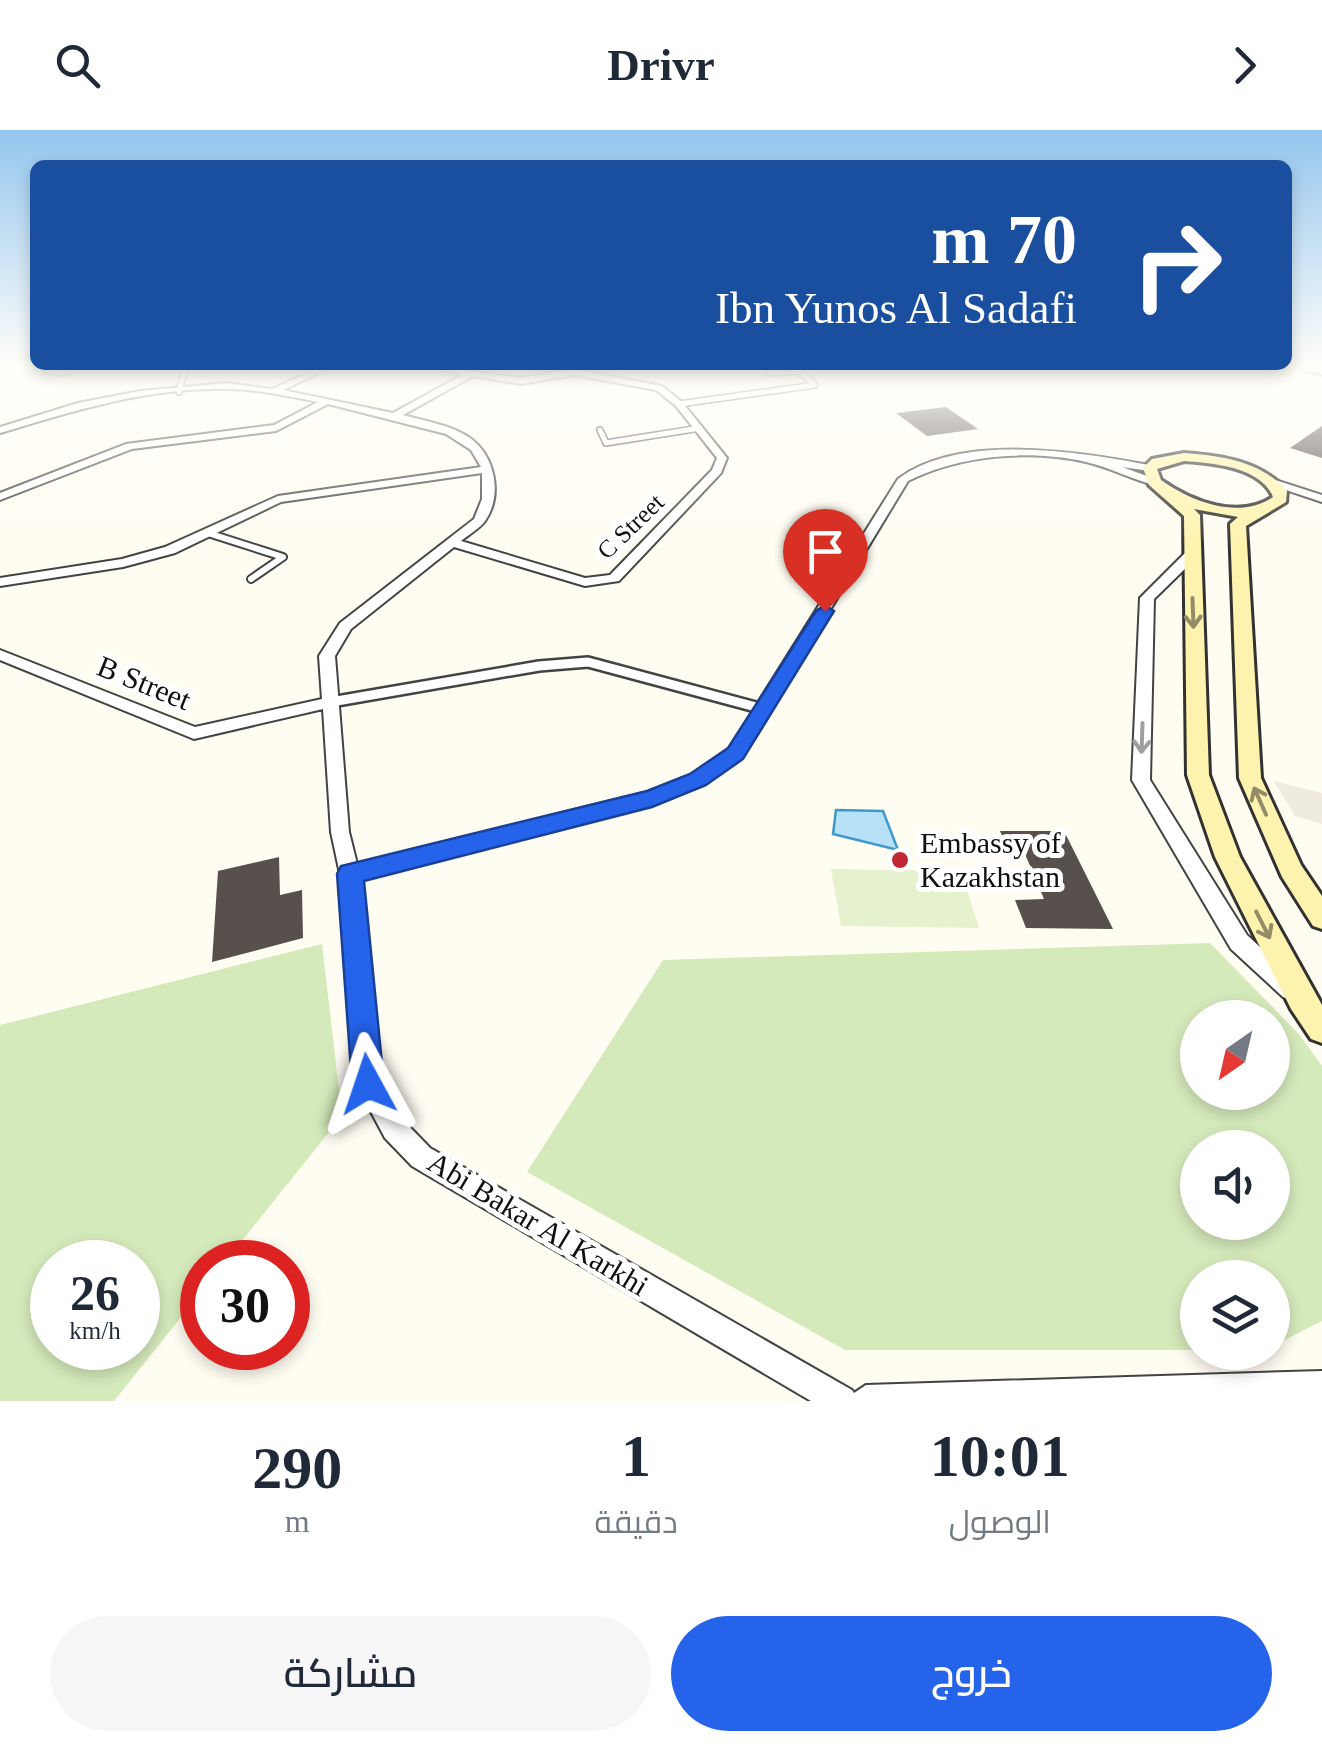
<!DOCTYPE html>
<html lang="ar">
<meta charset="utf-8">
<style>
body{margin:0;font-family:"Times New Roman",Cairo,serif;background:#f6f6f7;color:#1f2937;direction:rtl;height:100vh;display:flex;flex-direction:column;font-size:38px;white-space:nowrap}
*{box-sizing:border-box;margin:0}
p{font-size:32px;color:#747a83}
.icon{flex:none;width:55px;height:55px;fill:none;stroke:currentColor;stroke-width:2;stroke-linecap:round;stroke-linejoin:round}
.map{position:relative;height:1271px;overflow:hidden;direction:ltr}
.panel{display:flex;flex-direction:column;background:#fff;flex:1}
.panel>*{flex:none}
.banner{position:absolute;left:30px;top:30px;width:1262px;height:210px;border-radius:15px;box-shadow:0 5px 15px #0003;direction:rtl;background:#1a4fa0;color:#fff;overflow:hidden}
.needle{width:65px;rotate:214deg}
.controls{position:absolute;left:1180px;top:870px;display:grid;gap:20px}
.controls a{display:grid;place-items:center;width:110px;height:110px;border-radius:50%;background:#fff;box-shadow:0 5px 15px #0003;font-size:50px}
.speed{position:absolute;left:30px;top:1110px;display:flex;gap:20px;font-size:50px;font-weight:700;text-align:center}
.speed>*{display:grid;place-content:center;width:130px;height:130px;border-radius:50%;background:#fff;box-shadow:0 5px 15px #0003;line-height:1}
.speed small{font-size:25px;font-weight:400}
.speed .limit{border:15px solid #d22;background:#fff;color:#111}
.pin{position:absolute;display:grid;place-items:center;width:85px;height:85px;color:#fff;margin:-102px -42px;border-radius:50% 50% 50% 0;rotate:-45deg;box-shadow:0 0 10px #0007}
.pin .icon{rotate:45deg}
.me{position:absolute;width:110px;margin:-55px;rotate:355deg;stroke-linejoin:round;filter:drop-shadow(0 0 8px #0008)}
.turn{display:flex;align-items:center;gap:35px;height:210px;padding:0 50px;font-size:45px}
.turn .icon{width:130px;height:130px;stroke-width:2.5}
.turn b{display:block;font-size:70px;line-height:85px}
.eta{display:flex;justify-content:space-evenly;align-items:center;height:170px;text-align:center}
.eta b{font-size:60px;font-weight:600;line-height:70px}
.cta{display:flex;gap:20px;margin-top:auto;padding:20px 50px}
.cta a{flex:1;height:115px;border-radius:60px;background:#2563eb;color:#fff;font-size:40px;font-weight:600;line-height:115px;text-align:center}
.cta a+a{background:#f6f6f7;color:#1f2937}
header{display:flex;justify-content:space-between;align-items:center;height:130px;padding:0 50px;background:#fff;font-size:45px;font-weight:600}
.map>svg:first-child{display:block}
.green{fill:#d5eabb;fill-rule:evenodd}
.pitch{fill:#e6f1cd}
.plaza{fill:#f0ebe0}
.water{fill:#b7e1f6;stroke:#3e99cd;stroke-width:2.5}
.building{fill:#58504c}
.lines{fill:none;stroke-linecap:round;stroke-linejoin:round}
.lane-far2-casing{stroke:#434343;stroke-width:8}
.lane-far1-casing{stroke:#434343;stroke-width:10}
.lane-casing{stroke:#434343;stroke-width:14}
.street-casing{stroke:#434343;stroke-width:4}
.secondary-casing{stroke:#323232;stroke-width:6}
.highway-casing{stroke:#212121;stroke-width:5}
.lane-far2{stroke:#fff;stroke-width:5}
.lane-far1{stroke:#fff;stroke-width:6}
.lane{stroke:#fff;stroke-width:9}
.street{fill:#fff;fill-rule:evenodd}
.secondary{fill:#fef3ae;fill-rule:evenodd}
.highway{fill:#f49c5c;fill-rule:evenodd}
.oneway{stroke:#938d67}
.oneway2{stroke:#9f9f9f}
.route{fill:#2563eb;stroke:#184099;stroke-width:2.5}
.poi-dot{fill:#c02734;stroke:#fff;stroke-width:4}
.labels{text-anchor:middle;stroke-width:10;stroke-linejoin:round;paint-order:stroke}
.far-street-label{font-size:25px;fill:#101010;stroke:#fff}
.street-label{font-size:30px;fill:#101010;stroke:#fff}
.poi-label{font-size:30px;fill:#101010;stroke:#fff;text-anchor:start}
</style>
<header><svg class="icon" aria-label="forward" viewBox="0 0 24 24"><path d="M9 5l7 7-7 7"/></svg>Drivr<svg class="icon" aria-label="search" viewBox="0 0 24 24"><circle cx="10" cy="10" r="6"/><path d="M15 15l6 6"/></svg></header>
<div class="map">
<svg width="1322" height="1271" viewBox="0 0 1322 1271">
<rect width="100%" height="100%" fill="#fffcf2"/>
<path class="green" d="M 1210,813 L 1299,904 L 1322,936 L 1322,1191 L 1273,1216 L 1272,1148 L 1198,1148 L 1197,1220 L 845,1220 L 527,1042 L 663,830 ZM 1198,888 L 1272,888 L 1272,962 L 1198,962 ZM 1198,1018 L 1272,1018 L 1272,1092 L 1198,1092 Z
M 322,814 L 342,986 L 225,1132 L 202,1132 L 202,1161 L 114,1271 L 0,1271 L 0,895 ZM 52,1132 L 138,1132 L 138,1218 L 52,1218 Z"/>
<path class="pitch" d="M 831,739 L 961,741 L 979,798 L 841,796 Z"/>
<path class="plaza" d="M 1274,651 L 1322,663 L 1322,694 L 1295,686 Z"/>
<path class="water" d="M 836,680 L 883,681 L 898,720 L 833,704 Z"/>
<path class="building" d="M 946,277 L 978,299 L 927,306 L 896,283 Z
M 1322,296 L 1322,328 L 1290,318 Z
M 1000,701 L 1064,701 L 1113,799 L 1026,798 L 1015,770 L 1044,769 L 1025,724 L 1010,725 Z
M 279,727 L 280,765 L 302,760 L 303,808 L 212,832 L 218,741 Z"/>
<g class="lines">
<g class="lane-far2-casing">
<path id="lane-far2" d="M 38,238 L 61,243 L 79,238
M 179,262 L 185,238
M 679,274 L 815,255 L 799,241 L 768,243
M 600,300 L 606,313 L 700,298"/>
</g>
<g class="lane-far1-casing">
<path id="lane-far1" d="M 211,404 L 283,427 L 251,449"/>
</g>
<g class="lane-casing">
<path id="lane" d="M 331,572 L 539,536 L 588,532 L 763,579"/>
</g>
<g class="street-casing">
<path id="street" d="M 319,238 L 330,238 L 283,260 L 393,283 L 462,245 L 433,238 L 452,238 L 521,248 L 574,239 L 662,256 L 682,272 L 727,328 L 721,343 L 619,451 L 585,456 L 454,417 L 351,499 L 335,526 L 349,702 L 357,734 L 648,662 L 692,645 L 729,619 L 898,349 C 960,302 1082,322 1154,336 L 1154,340 L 1150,341 L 1122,337 L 1158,350 L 1160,352 L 1154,355 C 1131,349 1109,337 1086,332 C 1029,319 960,325 908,351 L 741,627 L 704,655 L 658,673 L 360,749 L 380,951 L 403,990 L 430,1018 L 852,1260 L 854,1263 L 866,1255 L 1322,1241 L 1322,1271 L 811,1271 L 412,1036 L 385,1008 L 356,954 L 340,744 L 331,702 L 323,579 L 194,609 L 0,530 L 0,520 L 195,597 L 322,569 L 319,526 L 340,493 L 474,389 L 482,369 L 482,343 L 281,372 L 175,423 L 123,437 L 0,456 L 0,448 L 122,429 L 165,417 L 278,366 L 481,337 L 471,320 L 446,304 L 328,274 L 276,301 L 132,319 L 0,370 L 0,363 L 126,314 L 274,295 L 318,272 C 288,266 257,259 226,259 C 148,257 73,281 0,303 L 0,297 L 78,273 L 140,261 L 226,253 L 272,259 ZM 574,245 L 656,260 L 676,276 L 717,328 L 712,340 L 610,445 L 585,448 L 461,411 C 468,405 479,399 485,391 C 503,365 495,326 470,308 C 451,295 425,291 403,285 L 473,246 L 521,254 Z
M 1272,349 L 1322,365 L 1322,372 L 1268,354 L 1266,352 Z
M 1191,421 L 1197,425 L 1196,428 L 1154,469 L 1150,650 L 1247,805 L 1299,853 L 1302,860 L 1299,867 L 1291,870 L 1283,867 L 1231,819 L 1132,650 L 1140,468 L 1186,422 Z"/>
</g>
<g class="secondary-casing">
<path id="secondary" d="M 1184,323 C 1222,326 1261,331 1287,361 L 1286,372 L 1246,396 L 1261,648 L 1301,735 L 1322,766 L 1322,799 L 1313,796 L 1282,747 L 1239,648 L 1230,394 L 1238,387 L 1194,379 L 1200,385 L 1209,645 L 1240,727 L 1322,875 L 1322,913 L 1311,909 L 1291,879 L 1215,727 L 1187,645 L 1184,386 L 1149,355 L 1143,338 L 1152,329 ZM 1184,331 C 1213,333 1261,337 1273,367 C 1239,390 1192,372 1161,350 L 1157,339 Z"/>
</g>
<g class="highway-casing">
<path id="highway" d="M 1302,238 L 1322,238 L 1322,244 L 1305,241 Z"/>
</g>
<use href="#lane-far2" class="lane-far2"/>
<use href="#lane-far1" class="lane-far1"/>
<use href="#lane" class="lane"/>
<use href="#street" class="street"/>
<use href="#secondary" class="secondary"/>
<use href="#highway" class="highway"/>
</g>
<defs><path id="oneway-shaft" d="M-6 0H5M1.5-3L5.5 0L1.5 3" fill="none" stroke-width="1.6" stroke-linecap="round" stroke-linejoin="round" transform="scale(2.5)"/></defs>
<g class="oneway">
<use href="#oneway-shaft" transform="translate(1193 483) rotate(88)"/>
<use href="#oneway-shaft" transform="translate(1260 671) rotate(-114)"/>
<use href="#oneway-shaft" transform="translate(1263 795) rotate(63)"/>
</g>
<use class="oneway2" href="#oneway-shaft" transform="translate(1142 608) rotate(92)"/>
<linearGradient id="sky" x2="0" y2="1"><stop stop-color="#94c6ee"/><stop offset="0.57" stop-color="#fffef9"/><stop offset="1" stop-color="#fffef9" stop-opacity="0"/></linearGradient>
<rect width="1322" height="416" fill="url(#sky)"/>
<path class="route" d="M 825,475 L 834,481 L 743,629 L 706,655 L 652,677 L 364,751 L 384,954 L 380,966 L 368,970 L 357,966 L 352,954 L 337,744 L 341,736 L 647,661 L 690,644 L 728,618 L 816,481 Z"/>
<circle class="poi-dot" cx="900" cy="730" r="10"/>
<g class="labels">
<g class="far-street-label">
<text transform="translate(630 396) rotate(-44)" y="9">C Street</text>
</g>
<g class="street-label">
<text transform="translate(144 553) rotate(22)" y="10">B Street</text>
<text transform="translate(538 1094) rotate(31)" y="10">Abi Bakar Al Karkhi</text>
</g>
<g class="poi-label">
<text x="920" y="723">Embassy of<tspan x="920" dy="34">Kazakhstan</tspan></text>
</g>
</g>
</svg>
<div class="controls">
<a><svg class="needle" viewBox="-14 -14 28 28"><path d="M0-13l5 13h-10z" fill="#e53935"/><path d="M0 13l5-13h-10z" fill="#747a83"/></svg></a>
<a><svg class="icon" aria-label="sound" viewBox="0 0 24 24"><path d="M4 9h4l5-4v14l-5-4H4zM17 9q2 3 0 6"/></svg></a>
<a><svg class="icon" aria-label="layers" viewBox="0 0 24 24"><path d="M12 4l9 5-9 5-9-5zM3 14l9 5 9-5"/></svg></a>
</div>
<div class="speed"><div>26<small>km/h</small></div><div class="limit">30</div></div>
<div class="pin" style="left:825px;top:481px;background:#d93025"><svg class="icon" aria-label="arrive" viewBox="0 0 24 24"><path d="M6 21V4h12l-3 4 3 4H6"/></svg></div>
<svg class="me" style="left:368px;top:954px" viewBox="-20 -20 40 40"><path d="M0-17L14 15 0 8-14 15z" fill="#2563eb" stroke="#fff" stroke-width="4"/></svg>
<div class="banner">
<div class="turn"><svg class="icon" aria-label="right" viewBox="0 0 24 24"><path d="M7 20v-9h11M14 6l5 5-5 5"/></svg><div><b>70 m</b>Ibn Yunos Al Sadafi</div></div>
</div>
</div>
<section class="panel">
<div class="eta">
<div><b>10:01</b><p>الوصول</p></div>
<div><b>1</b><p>دقيقة</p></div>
<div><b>290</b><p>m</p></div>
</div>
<div class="cta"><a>خروج</a><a>مشاركة</a></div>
</section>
